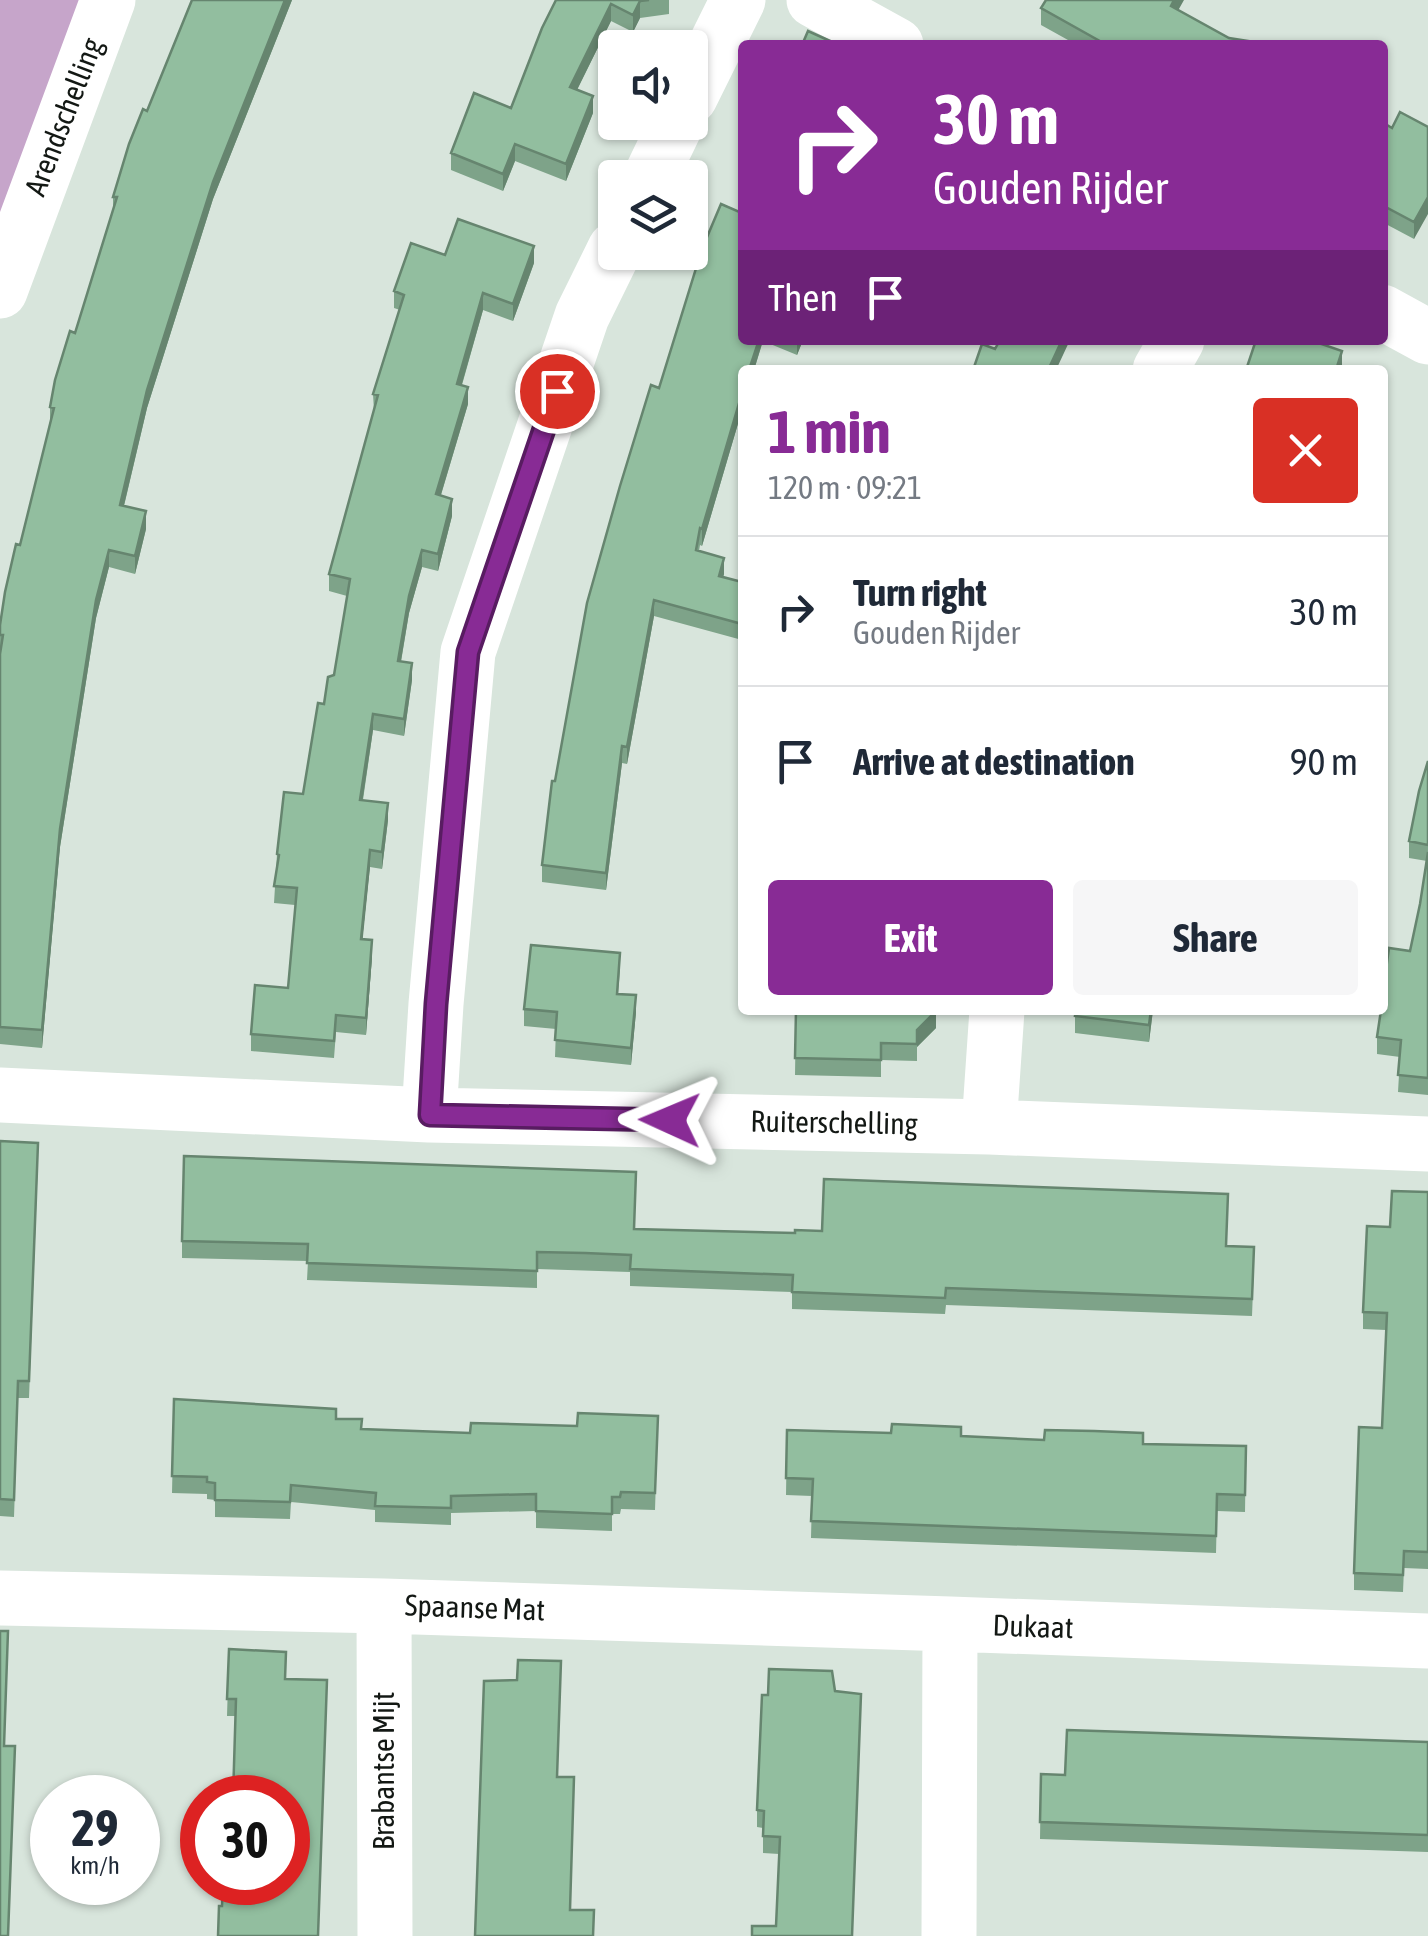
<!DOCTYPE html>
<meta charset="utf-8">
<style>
body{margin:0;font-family:"Asap Condensed",sans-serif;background:#f6f6f7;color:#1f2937;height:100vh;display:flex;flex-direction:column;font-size:38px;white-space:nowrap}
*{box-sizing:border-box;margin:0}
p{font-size:32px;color:#747a83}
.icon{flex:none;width:55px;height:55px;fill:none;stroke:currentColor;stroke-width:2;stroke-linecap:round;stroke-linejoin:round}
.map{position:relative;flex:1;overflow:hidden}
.side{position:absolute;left:738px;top:365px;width:650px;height:650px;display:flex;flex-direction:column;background:#fff;border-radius:10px;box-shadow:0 2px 8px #0004}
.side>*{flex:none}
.hud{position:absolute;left:738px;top:40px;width:650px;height:305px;border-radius:10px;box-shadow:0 2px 8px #0004;background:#882b95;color:#fff;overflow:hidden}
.fabs{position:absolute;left:598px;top:30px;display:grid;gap:20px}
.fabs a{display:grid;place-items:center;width:110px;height:110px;border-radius:10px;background:#fff;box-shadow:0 2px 8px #0004;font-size:50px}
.speed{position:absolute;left:30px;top:1775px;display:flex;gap:20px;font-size:50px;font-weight:700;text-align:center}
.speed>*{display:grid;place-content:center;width:130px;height:130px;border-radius:50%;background:#fff;box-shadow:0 2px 8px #0004;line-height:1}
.speed small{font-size:25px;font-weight:400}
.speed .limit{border:15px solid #d22;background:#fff;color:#111}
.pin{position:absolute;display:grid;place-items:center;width:85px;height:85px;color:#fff;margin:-42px;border:5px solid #fff;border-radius:50%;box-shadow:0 2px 10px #0007}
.me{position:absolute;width:110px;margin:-55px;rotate:271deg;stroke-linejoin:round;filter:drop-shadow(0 0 8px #0008)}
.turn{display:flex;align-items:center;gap:35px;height:210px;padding:0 30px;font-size:45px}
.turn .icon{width:130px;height:130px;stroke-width:2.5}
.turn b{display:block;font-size:70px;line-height:85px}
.then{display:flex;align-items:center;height:95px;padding:0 30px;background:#0003;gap:20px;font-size:38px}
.round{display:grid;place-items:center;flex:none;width:105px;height:105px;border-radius:10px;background:#f6f6f7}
.headline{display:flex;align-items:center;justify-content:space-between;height:170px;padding:0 30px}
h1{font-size:60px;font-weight:700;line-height:75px;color:#882b95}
.cta{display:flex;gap:20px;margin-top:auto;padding:20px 30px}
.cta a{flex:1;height:115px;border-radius:10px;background:#882b95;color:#fff;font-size:40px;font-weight:700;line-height:115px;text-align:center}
.cta a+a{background:#f6f6f7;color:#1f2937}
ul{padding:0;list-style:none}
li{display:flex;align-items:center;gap:30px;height:150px;padding:0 30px;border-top:2px solid #e0e1e3}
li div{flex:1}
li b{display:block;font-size:38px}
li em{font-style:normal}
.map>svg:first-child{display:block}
.green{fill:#c6a5ca}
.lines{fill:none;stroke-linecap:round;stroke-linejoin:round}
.minor{stroke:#fff;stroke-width:55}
.wall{fill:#7ea389}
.shaded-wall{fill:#66856f}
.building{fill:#92be9f;stroke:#66856f;stroke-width:2.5}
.route-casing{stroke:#581c61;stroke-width:25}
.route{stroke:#882b95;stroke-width:18}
.labels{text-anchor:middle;stroke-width:8;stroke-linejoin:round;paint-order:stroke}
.street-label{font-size:30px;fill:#131814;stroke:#fff}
</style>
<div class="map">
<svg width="1428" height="1936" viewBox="0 0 1428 1936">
<rect width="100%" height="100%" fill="#d8e5dc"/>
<path class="green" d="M 0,0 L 92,0 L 0,289 Z"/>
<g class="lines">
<path class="minor" d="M 814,0 L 896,45
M 690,97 L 738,0
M 650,178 L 677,122
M 0,291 L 108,0
M 1382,312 L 1428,337
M 1160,370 L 1177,340
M 0,1095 L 429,1115 L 989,1127 L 1428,1144
M 429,1115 L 436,1004 L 468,652 L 582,316 L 615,249
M 989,1127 L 997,1010
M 0,1598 L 384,1606 L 950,1624
M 384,1606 L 385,1936
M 949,1936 L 950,1624 L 1428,1641"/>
</g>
<path class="wall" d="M 192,0 L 292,0 L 213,199 L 147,408 L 124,506 L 146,529 L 135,574 L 109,567 L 96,618 L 60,847 L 42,1048 L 0,1044 L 0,625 L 50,425 L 50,407 L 75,333 L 113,210 L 113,197 Z
M 556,0 L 669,0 L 669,14 L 640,18 L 633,32 L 611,21 L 577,90 L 593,113 L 566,181 L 515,161 L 503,191 L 451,170 L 451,153 L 511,108 Z
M 1041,8 L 1178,10 L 1229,38 L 1273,45 L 1077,45 L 1041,25 Z
M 1382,122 L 1392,128 L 1428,127 L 1414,239 L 1382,222 Z
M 445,255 L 534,263 L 513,321 L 483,310 L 462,385 L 468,404 L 441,495 L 452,516 L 438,571 L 422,567 L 409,613 L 401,662 L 412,680 L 404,736 L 373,730 L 363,800 L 388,820 L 382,869 L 370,867 L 362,939 L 372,957 L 366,1035 L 336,1032 L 334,1058 L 251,1051 L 251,1034 L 288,988 L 295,905 L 274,903 L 277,854 L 303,794 L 324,704 L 334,675 L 347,596 L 329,591 L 329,574 L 374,411 L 373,394 L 400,310 L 394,308 L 394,291 Z
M 742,340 L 803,340 L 797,355 L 763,341 L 754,370 L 742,370 L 742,410 L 702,546 L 700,545 L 699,551 L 724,574 L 723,577 L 742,582 L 742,640 L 654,616 L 627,764 L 622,763 L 606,890 L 542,882 L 542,865 L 555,781 L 659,388 Z
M 1428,761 L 1428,1095 L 1398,1092 L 1400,1057 L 1377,1054 L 1377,1037 L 1410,951 L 1420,904 L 1427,861 L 1409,858 L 1409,841 Z
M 620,970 L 618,994 L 636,1012 L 631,1065 L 555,1057 L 556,1029 L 524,1026 L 524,1009 Z
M 796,1010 L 936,1028 L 917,1047 L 917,1061 L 881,1060 L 881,1077 L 795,1075 Z
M 1153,1010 L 1149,1042 L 1075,1033 L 1075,1016 Z
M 0,1141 L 38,1160 L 29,1398 L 18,1398 L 14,1517 L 0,1516 Z
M 1428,1192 L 1428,1569 L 1404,1568 L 1403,1592 L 1354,1590 L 1354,1573 L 1382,1428 L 1386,1330 L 1363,1329 L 1363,1312 L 1390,1227 Z
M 635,1229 L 1227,1246 L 1254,1264 L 1252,1316 L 946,1305 L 945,1314 L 792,1309 L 792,1292 L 630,1286 L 630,1272 L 537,1269 L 537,1288 L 307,1280 L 308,1261 L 182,1258 L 182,1241 Z
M 174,1399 L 336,1419 L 362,1429 L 470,1433 L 577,1426 L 658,1416 L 655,1510 L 621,1509 L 620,1514 L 612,1514 L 612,1531 L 536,1528 L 536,1511 L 451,1513 L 451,1525 L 375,1522 L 375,1510 L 291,1502 L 290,1519 L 215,1517 L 215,1500 L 207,1499 L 207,1494 L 172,1493 Z
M 787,1430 L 1143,1444 L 1246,1446 L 1245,1512 L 1217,1511 L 1216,1553 L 811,1538 L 812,1496 L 786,1495 Z
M 229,1649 L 286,1652 L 286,1679 L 327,1680 L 318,1936 L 218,1936 L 219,1906 L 222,1906 L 223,1882 L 288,1882 L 288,1798 L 233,1798 L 235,1716 L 227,1716 Z
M 832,1671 L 776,1926 L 779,1854 L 763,1853 L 763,1828 L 757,1827 L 757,1810 L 768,1695 Z
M 1428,1742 L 1428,1852 L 1040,1839 L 1041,1774 L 1065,1775 Z"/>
<path class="shaded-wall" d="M 285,0 L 292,0 L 213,199 L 147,408 L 120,522 L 120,505 L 147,390 L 213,182 Z
M 1174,0 L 1184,0 L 1171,23 L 1171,6 Z
M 640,1 L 640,18 L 633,32 L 633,15 Z
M 611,4 L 611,21 L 570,104 L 570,87 Z
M 593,96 L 593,113 L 566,181 L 566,164 Z
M 515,144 L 515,161 L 503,191 L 503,174 Z
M 1428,197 L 1428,214 L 1414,239 L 1414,222 Z
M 534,246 L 534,263 L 513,321 L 513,304 Z
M 483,293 L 483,310 L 457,401 L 457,384 Z
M 759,340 L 763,340 L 754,370 L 749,370 Z
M 797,340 L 803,340 L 797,355 Z
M 1062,340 L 1070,340 L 1056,370 L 1049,370 Z
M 1342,351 L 1342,370 L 1336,370 Z
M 468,387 L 468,404 L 436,511 L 436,494 Z
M 742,393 L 742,410 L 702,546 L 702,529 Z
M 452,499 L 452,516 L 438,571 L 438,554 Z
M 146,511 L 146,529 L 135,574 L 135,556 Z
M 109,550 L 109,567 L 96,618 L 60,847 L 42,1048 L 42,1030 L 60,829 L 96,600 Z
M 422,550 L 422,567 L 409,613 L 398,678 L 398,661 L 409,596 Z
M 724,558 L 724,574 L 719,592 L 719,576 Z
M 654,600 L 654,616 L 627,764 L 627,747 Z
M 412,663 L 412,680 L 404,736 L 404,719 Z
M 373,714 L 373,730 L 360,817 L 360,800 Z
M 622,746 L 622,763 L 606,890 L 606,873 Z
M 388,803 L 388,820 L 382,869 L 382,852 Z
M 370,850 L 370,867 L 361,956 L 361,939 Z
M 372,940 L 372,957 L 366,1035 L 366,1018 Z
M 636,995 L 636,1012 L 631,1065 L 631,1048 Z
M 1151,1010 L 1153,1010 L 1149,1042 L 1149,1025 Z
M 936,1011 L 936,1028 L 917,1047 L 917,1061 L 917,1030 Z"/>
<path class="building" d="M 192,0 L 285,0 L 213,182 L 147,390 L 120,505 L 146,511 L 135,556 L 109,550 L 96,600 L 60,829 L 42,1030 L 0,1027 L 0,654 L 3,635 L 0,635 L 0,625 L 5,592 L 16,544 L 20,545 L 54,408 L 50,407 L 55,380 L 70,331 L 75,333 L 117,197 L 113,197 L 129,144 L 143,109 L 147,111 Z
M 556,0 L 649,0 L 640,1 L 633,15 L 611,4 L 570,87 L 593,96 L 566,164 L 515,144 L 503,174 L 451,153 L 474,93 L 511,108 L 542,28 Z
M 1046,0 L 1174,0 L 1171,6 L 1229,38 L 1273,45 L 1107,45 L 1041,8 Z
M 808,31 L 839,45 L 802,45 Z
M 1400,112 L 1428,127 L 1428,197 L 1414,222 L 1382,205 L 1382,122 L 1392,128 Z
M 721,204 L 742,213 L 742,340 L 759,340 L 749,370 L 742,370 L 742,393 L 702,529 L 700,528 L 696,550 L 724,558 L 719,576 L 742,582 L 742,624 L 654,600 L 627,747 L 622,746 L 606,873 L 542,865 L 552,781 L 555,781 L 587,603 L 620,486 L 651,385 L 659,388 L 702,249 Z
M 458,219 L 534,246 L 513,304 L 483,293 L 457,384 L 468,387 L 436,494 L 452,499 L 438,554 L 422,550 L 409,596 L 398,661 L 412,663 L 404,719 L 373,714 L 360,800 L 388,803 L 382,852 L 370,850 L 361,939 L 372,940 L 366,1018 L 336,1015 L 334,1041 L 251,1034 L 255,985 L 288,988 L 297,888 L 274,886 L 279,855 L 277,854 L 284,792 L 303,794 L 318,703 L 324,704 L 328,677 L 334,675 L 350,579 L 329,574 L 378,395 L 373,394 L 404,295 L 394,291 L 411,243 L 445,255 Z
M 1000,340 L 1062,340 L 1049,368 L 1054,370 L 973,370 L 982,344 L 995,349 Z
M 1256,340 L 1310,340 L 1342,351 L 1336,370 L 1246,370 Z
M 1428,761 L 1428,845 L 1409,841 L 1419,791 Z
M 1428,852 L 1428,1078 L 1398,1075 L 1401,1040 L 1377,1037 L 1381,1010 L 1382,1010 L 1382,998 L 1389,948 L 1410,951 L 1420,904 Z
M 531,945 L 620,953 L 617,994 L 636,995 L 631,1048 L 555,1040 L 557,1012 L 524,1009 Z
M 796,1010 L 934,1010 L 936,1011 L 917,1030 L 917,1044 L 881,1043 L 881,1060 L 795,1058 Z
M 1076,1010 L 1151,1010 L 1149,1025 L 1075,1016 Z
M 0,1141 L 38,1143 L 29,1381 L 18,1381 L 14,1500 L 0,1499 Z
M 184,1156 L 636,1172 L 634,1229 L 795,1233 L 795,1230 L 822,1231 L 824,1179 L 1228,1194 L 1226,1246 L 1254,1247 L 1252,1299 L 946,1288 L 945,1298 L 792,1292 L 793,1275 L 630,1269 L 631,1255 L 585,1253 L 537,1252 L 537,1271 L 307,1263 L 308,1244 L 182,1241 Z
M 1392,1191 L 1428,1192 L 1428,1552 L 1404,1551 L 1403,1575 L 1354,1573 L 1359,1427 L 1382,1428 L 1387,1313 L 1363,1312 L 1367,1226 L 1390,1227 Z
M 174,1399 L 336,1409 L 336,1419 L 362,1419 L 361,1429 L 416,1431 L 470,1433 L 471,1423 L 577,1426 L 578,1413 L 658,1416 L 655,1493 L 621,1492 L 620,1497 L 612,1497 L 612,1514 L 536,1511 L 536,1494 L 451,1496 L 451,1508 L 375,1506 L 376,1493 L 291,1485 L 290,1502 L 215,1500 L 215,1483 L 207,1482 L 207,1477 L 172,1476 Z
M 892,1424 L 961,1427 L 961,1436 L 1044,1440 L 1045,1430 L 1094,1431 L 1143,1433 L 1143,1444 L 1246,1446 L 1245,1495 L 1217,1494 L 1216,1536 L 811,1521 L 813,1479 L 786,1478 L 787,1430 L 891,1433 Z
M 0,1631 L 8,1631 L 4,1746 L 15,1746 L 8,1936 L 0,1936 Z
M 229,1649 L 286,1652 L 285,1679 L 327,1680 L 318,1936 L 218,1936 L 219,1906 L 222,1906 L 223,1882 L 288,1882 L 288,1798 L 233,1798 L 236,1699 L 227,1699 Z
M 518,1660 L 561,1661 L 557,1777 L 574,1777 L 570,1910 L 594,1910 L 593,1936 L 475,1936 L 484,1681 L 517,1680 Z
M 769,1669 L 832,1671 L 835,1691 L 861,1694 L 852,1936 L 752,1936 L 752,1926 L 776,1926 L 780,1837 L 763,1836 L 764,1811 L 757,1810 L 762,1695 L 768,1695 Z
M 1067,1730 L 1428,1742 L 1428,1835 L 1040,1822 L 1041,1774 L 1065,1775 Z"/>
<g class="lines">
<g class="route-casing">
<path id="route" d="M 557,391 L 468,652 L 436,1004 L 430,1115 L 670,1120"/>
</g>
<use href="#route" class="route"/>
</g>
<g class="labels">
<g class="street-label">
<text transform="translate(64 117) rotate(-69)" y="10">Arendschelling</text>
<text transform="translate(834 1123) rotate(1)" y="10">Ruiterschelling</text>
<text transform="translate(475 1608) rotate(2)" y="10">Spaanse Mat</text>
<text transform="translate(1033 1627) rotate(2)" y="10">Dukaat</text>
<text transform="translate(384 1771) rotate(-90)" y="10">Brabantse Mijt</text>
</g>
</g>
</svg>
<div class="fabs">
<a><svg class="icon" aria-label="sound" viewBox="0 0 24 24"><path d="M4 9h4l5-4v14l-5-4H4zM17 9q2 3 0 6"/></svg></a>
<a><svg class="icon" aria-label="layers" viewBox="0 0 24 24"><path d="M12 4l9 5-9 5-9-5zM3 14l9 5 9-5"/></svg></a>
</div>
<div class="speed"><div>29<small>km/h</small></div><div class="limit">30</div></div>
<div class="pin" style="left:557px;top:391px;background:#d93025"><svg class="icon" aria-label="arrive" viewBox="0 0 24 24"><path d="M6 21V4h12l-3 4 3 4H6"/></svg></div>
<svg class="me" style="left:670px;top:1120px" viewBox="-20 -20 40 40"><path d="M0-17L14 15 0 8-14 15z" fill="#882b95" stroke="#fff" stroke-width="4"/></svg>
<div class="hud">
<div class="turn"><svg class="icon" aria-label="right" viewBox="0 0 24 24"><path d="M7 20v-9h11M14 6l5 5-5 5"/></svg><div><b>30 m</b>Gouden Rijder</div></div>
<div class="then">Then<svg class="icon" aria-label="arrive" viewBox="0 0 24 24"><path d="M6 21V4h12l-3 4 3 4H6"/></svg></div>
</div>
<section class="side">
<div class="headline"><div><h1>1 min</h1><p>120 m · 09:21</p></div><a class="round" style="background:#d93025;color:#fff"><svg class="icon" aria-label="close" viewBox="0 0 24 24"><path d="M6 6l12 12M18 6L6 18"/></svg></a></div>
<ul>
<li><svg class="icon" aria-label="right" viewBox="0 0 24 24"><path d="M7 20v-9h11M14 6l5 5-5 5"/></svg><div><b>Turn right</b><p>Gouden Rijder</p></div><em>30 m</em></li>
<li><svg class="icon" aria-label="arrive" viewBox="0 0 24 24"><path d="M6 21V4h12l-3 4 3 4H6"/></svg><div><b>Arrive at destination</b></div><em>90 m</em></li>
</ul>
<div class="cta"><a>Exit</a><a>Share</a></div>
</section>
</div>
